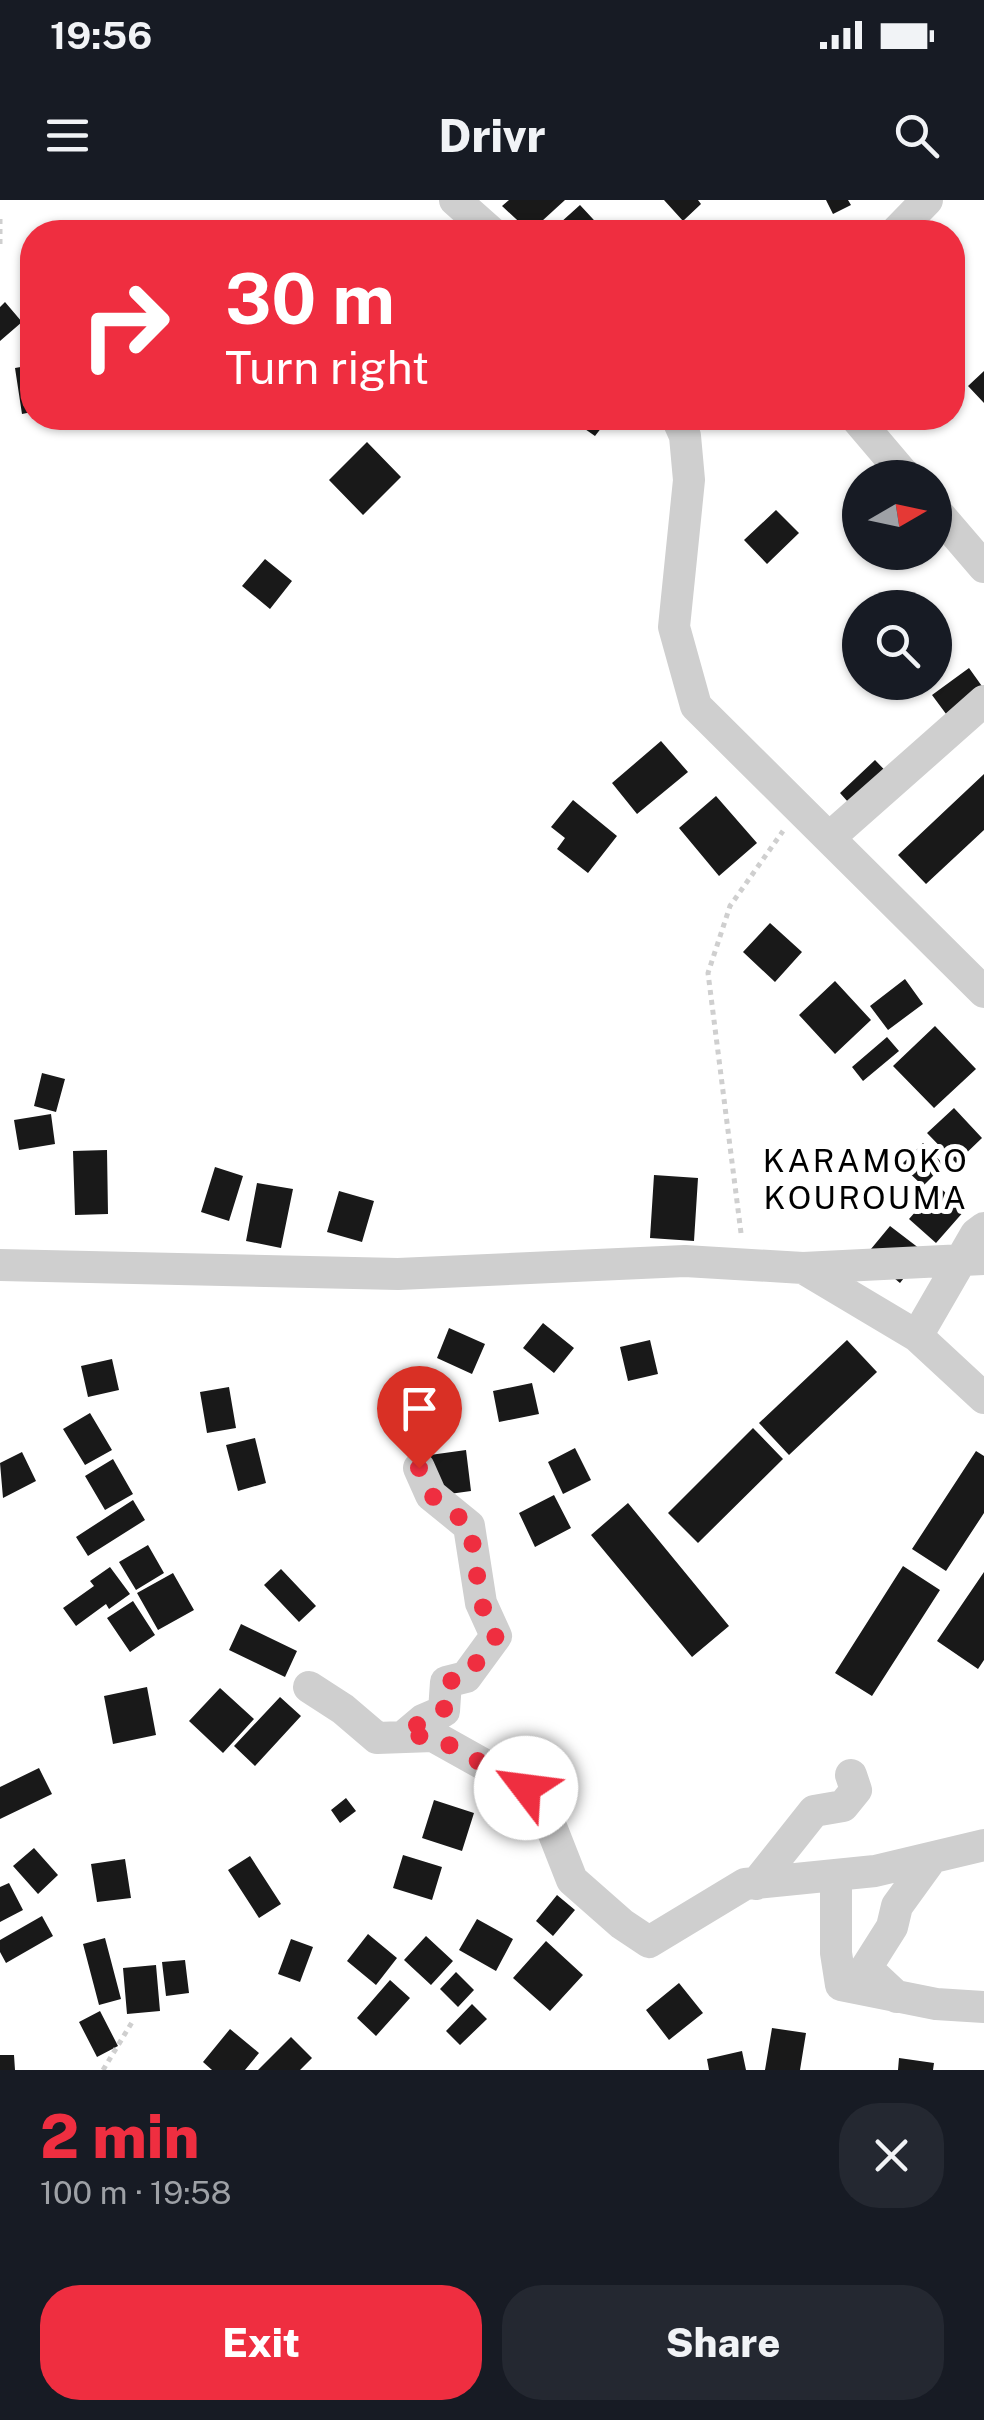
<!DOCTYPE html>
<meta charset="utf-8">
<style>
body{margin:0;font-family:"Public Sans",sans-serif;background:#242831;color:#f1f3f6;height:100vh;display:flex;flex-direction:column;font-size:38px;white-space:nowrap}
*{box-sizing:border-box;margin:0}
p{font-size:32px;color:#9ea1a6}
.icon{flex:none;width:55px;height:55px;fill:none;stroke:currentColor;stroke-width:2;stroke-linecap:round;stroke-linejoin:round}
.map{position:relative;height:1870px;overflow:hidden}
.sheet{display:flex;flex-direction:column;background:#171b24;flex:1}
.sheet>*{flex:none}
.top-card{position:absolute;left:20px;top:20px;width:945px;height:210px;border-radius:40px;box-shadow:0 2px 8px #0004;background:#ef2e40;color:#fff;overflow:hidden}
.needle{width:65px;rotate:81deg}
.buttons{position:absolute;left:842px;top:260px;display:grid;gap:20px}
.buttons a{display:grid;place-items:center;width:110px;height:110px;border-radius:50%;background:#171b24;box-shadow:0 2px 8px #0004;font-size:50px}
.pin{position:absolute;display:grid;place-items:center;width:85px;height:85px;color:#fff;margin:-102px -42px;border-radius:50% 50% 50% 0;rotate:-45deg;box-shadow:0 0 10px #0007}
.pin .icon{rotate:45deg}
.me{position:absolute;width:110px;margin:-55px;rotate:300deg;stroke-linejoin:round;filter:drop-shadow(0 0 8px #0008)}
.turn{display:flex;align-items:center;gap:35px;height:210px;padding:0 40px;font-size:45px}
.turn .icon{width:130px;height:130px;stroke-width:2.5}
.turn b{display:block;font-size:70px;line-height:85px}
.round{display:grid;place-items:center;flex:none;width:105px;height:105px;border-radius:40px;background:#242831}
.headline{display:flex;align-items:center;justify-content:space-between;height:170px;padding:0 40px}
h1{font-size:60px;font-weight:800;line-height:75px;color:#ef2e40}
.button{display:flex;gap:20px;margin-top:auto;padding:20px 40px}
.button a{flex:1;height:115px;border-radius:40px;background:#ef2e40;color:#fff;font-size:40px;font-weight:800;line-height:115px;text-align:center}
.button a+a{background:#242831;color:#f1f3f6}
.status{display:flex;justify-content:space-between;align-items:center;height:70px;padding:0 50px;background:#171b24;direction:ltr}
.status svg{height:28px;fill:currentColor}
header{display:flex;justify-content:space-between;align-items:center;height:130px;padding:0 40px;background:#171b24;font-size:45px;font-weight:800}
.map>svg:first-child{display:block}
.building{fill:#191919}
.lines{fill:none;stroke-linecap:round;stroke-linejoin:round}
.path{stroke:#cfcfcf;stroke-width:5;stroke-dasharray:5 5;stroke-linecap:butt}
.street{stroke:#cfcfcf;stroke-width:32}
.route{stroke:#ef2e40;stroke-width:18;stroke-dasharray:0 32.4}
.labels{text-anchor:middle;stroke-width:10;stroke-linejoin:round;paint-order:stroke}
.neighbourhood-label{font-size:32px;letter-spacing:2.5px;fill:#000;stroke:#fff}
</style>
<div class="status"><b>19:56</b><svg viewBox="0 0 49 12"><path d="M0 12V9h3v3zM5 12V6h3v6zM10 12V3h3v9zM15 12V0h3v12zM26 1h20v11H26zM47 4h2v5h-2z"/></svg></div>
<header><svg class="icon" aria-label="menu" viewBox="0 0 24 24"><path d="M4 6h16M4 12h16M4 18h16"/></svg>Drivr<svg class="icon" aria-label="search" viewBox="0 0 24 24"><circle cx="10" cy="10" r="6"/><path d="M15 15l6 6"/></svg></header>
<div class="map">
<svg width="984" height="1870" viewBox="0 0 984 1870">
<rect width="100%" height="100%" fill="#fff"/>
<path class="building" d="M 509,0 L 565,0 L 530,32 L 502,6 Z
M 664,0 L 698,0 L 701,4 L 683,21 Z
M 826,0 L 848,0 L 851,5 L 833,14 Z
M 580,5 L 605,32 L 550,32 Z
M 5,102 L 22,122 L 0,141 L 0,107 Z
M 32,165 L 32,212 L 22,214 L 15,168 Z
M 984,171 L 984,203 L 968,186 Z
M 569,218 L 609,218 L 595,236 Z
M 367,242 L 401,277 L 363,315 L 329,280 Z
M 776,310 L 799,333 L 767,364 L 744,340 Z
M 265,359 L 292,381 L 270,409 L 242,386 Z
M 969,468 L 984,489 L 955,526 L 932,495 Z
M 661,541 L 688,572 L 637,614 L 612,583 Z
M 875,560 L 900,586 L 864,620 L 840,593 Z
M 984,574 L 984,630 L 926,684 L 898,655 Z
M 716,596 L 757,643 L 719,676 L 679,628 Z
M 573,600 L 617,636 L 588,673 L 557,649 L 565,638 L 551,627 Z
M 770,723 L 802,752 L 775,782 L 743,752 Z
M 905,779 L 923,804 L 888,830 L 870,806 Z
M 835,781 L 871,820 L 835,854 L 799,815 Z
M 935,826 L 976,869 L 934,908 L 893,866 Z
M 887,837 L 899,851 L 863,881 L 852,867 Z
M 42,873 L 65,879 L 56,912 L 34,906 Z
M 954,908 L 982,938 L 956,963 L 927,933 Z
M 51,914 L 55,944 L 19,950 L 14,920 Z
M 923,943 L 944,965 L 923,986 L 901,965 Z
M 107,950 L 108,1014 L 75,1015 L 73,951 Z
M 215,967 L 243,976 L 229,1021 L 201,1012 Z
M 654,975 L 698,978 L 694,1041 L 650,1038 Z
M 257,983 L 293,989 L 281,1048 L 246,1041 Z
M 938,986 L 965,1010 L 936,1043 L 909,1019 Z
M 339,991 L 374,1001 L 362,1042 L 327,1032 Z
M 890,1026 L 924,1052 L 900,1083 L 866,1055 Z
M 543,1123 L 574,1148 L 554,1173 L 523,1148 Z
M 449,1128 L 485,1144 L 472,1174 L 437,1158 Z
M 650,1140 L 658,1174 L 628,1181 L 620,1147 Z
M 847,1140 L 877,1172 L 789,1255 L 759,1223 Z
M 112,1159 L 119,1190 L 88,1197 L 81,1166 Z
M 415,1177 L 446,1203 L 414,1242 L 383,1216 Z
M 532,1183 L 539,1214 L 499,1222 L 493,1191 Z
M 229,1187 L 236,1228 L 207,1233 L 200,1192 Z
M 90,1213 L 112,1250 L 85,1265 L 63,1229 Z
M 753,1228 L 783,1259 L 698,1343 L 668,1313 Z
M 255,1238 L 266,1283 L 238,1291 L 226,1245 Z
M 575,1248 L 591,1280 L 563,1294 L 548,1262 Z
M 466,1250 L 471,1291 L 435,1296 L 430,1255 Z
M 976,1251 L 984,1256 L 984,1313 L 946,1371 L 912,1349 Z
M 22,1252 L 36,1281 L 3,1298 L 0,1263 Z
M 113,1259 L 133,1294 L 105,1310 L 85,1276 Z
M 554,1295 L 571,1328 L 535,1347 L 519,1313 Z
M 133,1300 L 145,1320 L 88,1356 L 76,1337 Z
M 628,1303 L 729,1426 L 692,1457 L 591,1335 Z
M 148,1345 L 164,1373 L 136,1390 L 119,1362 Z
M 903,1366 L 940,1390 L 872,1496 L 835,1473 Z
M 110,1367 L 130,1394 L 109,1409 L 106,1404 L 76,1426 L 63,1408 L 94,1386 L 90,1381 Z
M 281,1369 L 316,1406 L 299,1422 L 264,1385 Z
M 984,1372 L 984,1460 L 978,1469 L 937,1441 Z
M 173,1373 L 194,1410 L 158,1430 L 137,1393 Z
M 133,1401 L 155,1435 L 130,1452 L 107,1418 Z
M 241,1424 L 297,1451 L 285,1477 L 229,1450 Z
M 147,1487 L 156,1535 L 113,1544 L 104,1496 Z
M 220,1488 L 254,1519 L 223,1553 L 189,1521 Z
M 280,1497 L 301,1516 L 255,1566 L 234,1546 Z
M 39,1568 L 52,1594 L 0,1619 L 0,1587 Z
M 346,1598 L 356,1611 L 340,1623 L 331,1610 Z
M 434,1600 L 474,1613 L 462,1651 L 422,1638 Z
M 34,1648 L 58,1675 L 38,1694 L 13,1666 Z
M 403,1655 L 442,1667 L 432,1700 L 393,1688 Z
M 250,1656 L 281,1704 L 259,1718 L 228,1670 Z
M 125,1659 L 131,1698 L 97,1702 L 91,1664 Z
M 9,1683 L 23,1710 L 0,1722 L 0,1687 Z
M 557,1695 L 575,1710 L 553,1736 L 536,1721 Z
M 42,1716 L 53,1736 L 6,1763 L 0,1752 L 0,1740 Z
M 477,1719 L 513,1739 L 496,1771 L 459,1750 Z
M 368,1734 L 397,1758 L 376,1785 L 347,1761 Z
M 426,1736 L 453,1761 L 431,1785 L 404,1760 Z
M 105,1738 L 121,1799 L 99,1805 L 83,1744 Z
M 291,1739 L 313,1747 L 300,1782 L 278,1774 Z
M 546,1741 L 583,1775 L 550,1811 L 513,1778 Z
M 185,1760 L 189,1793 L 166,1796 L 162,1762 Z
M 156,1765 L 160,1811 L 127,1814 L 123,1768 Z
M 456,1772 L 474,1790 L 458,1807 L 440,1789 Z
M 390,1780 L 410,1798 L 376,1836 L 357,1818 Z
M 679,1783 L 703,1813 L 669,1840 L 646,1810 Z
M 472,1804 L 487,1819 L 460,1845 L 446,1831 Z
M 100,1811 L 118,1846 L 97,1857 L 79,1822 Z
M 772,1828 L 806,1833 L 800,1870 L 765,1870 Z
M 230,1829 L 259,1853 L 245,1870 L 212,1870 L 203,1862 Z
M 291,1837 L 312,1858 L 300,1870 L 258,1870 Z
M 742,1851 L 746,1870 L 709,1870 L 707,1859 Z
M 0,1855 L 14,1855 L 15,1870 L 0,1870 Z
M 899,1858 L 934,1863 L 933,1870 L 898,1870 Z"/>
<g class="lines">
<path class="path" d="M 0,19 L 0,48
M 741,1033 L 708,773 L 730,706 L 783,631
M 103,1870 L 134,1819"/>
<path class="street" d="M 455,0 L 491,32
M 896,32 L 927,0
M 677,218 L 685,236 L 689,280 L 674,427 L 696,506 L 984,792
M 856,218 L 907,278
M 935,310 L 984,367
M 829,638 L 984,501
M 0,1065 L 398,1074 L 685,1061 L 803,1068 L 917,1136 L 984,1198
M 803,1068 L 984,1059
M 917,1136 L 976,1034 L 984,1028
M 309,1487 L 343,1509 L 377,1538 L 433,1536 L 526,1588 L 550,1624 L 572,1680 L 622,1724 L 649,1742 L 745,1684 L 875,1671 L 984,1645
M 404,1536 L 423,1520 L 444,1511 L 446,1482 L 466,1477 L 496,1436 L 481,1403 L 469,1326 L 431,1295 L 419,1268
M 836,1676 L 836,1753 L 841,1785 L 936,1804 L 984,1807
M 756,1684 L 814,1611 L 843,1606 L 856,1590 L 851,1575
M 897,1797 L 866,1768 L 892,1727 L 897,1706 L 931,1659"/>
</g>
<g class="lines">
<path class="route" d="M 419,1268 L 431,1295 L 470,1326 L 481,1403 L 496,1436 L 466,1477 L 446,1482 L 444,1510 L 423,1520 L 404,1536 L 433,1536 L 526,1588"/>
</g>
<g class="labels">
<g class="neighbourhood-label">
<text x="866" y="972">KARAMOKO<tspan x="866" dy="37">KOUROUMA</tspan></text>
</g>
</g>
</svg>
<div class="buttons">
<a><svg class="needle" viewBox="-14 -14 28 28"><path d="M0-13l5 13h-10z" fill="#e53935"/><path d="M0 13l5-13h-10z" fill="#9ea1a6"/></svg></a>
<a><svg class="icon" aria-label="search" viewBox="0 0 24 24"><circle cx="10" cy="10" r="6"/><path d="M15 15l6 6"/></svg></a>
</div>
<div class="pin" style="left:419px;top:1268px;background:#d93025"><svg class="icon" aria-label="arrive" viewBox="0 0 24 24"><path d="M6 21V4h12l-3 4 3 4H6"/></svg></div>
<svg class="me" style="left:526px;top:1588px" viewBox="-20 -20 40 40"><circle r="19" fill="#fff"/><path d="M0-13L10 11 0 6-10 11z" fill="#ef2e40"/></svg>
<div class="top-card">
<div class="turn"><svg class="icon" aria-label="right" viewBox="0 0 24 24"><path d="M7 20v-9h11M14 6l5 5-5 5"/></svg><div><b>30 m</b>Turn right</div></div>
</div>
</div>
<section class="sheet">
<div class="headline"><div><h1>2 min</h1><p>100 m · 19:58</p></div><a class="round"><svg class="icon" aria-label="close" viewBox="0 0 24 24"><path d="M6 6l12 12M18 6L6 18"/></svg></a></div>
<div class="button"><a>Exit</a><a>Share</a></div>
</section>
